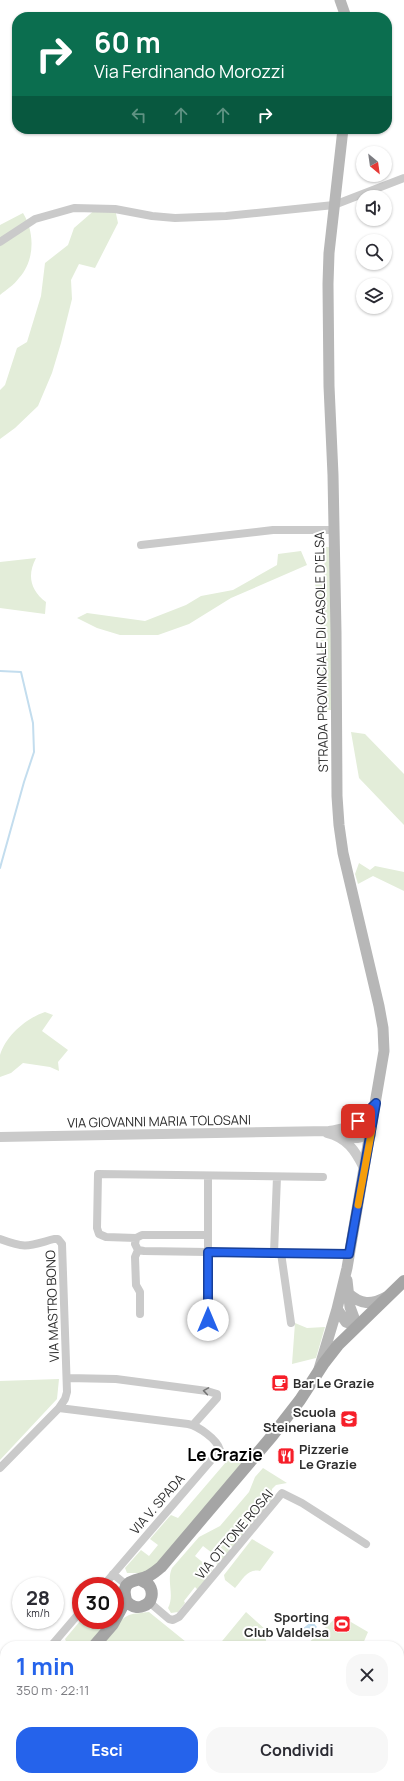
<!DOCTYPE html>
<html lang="it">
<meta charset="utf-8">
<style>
body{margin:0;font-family:Manrope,sans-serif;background:#f7f7f7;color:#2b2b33;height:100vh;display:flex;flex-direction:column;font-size:15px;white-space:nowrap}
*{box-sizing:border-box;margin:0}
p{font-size:13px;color:#7c7c81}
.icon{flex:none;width:22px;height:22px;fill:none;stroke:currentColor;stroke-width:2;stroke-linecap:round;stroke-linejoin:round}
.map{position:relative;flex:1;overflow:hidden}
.sheet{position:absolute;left:0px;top:1641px;width:404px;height:140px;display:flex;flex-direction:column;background:#fff;border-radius:16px 16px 0 0;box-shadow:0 1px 3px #0004}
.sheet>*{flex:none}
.hud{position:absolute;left:12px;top:12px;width:380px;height:122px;border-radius:16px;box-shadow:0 1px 3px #0004;background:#0b6e4f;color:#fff;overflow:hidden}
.needle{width:26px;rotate:151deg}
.fabs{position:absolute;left:356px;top:146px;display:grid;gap:8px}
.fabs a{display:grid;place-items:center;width:36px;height:36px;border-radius:50%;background:#fff;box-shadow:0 1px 3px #0004;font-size:20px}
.speed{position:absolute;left:12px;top:1577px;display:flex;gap:8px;font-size:20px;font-weight:700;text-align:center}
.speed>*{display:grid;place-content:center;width:52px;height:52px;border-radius:50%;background:#fff;box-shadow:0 1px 3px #0004;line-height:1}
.speed small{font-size:10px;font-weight:400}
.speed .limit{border:6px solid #d22;background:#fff;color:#111}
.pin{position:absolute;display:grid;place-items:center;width:34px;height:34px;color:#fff;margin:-17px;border-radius:8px;box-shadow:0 2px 6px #0006}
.me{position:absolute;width:44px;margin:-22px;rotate:0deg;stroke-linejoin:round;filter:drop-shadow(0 0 3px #0008)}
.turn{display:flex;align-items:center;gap:14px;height:84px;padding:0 16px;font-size:18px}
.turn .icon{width:52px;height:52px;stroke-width:2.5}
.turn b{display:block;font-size:28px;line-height:34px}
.lanes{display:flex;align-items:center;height:38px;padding:0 16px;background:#0003;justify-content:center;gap:20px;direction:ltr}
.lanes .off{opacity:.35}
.round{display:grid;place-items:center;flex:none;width:42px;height:42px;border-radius:16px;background:#f7f7f7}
.overview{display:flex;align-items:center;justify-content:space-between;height:68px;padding:0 16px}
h1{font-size:24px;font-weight:700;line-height:30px;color:#2563eb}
.cta{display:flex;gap:8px;margin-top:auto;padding:8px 16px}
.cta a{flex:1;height:46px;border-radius:16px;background:#2563eb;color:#fff;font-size:16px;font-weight:700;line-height:46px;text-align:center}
.cta a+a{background:#f7f7f7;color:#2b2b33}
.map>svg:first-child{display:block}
.green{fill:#e3edd9}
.water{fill:#c3ddee}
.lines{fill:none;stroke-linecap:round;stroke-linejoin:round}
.stream{stroke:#c3ddee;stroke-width:2}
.minor{stroke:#cacaca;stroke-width:8}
.tertiary{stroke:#cacaca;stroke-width:10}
.secondary{stroke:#b7b7b7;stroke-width:11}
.primary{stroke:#a5a5a5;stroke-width:12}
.oneway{stroke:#747474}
.route-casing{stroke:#184099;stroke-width:10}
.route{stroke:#2563eb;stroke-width:7}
.slow{stroke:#f59e0b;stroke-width:7}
.labels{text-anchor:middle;stroke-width:4;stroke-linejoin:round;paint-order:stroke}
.street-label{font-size:13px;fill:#2d2d2d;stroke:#fff}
.poi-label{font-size:13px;font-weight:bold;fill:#2d2d2d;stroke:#fff;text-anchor:start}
.district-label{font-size:17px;font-weight:bold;fill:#000;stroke:#fff}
</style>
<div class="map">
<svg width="404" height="1781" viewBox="0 0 404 1781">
<rect width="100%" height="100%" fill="#fff"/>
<path class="green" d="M 97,208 L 115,209 L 118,223 L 95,268 L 79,264 L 71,280 L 72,299 L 61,343 L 52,373 L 38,406 L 15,428 L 0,439 L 0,390 L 5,385 L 17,348 L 27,342 L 41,296 L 45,263 L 68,245 L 74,228 Z
M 23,213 C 35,232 35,261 19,278 C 14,285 6,290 0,295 L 0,225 Z
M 325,547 L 330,547 L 332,710 L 323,710 L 320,612 L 315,584 L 324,576 Z
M 301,551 L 307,565 L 231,598 L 189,624 L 158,635 L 120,635 L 97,628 L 77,618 L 87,613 L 145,621 L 186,605 L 201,596 L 233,590 L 277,565 L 278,554 Z
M 36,558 C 27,575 30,590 46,602 L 45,614 L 0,608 L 0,562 Z
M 351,732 L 365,734 L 404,774 L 404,825 L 359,778 Z
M 359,863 L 370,870 L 375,866 L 404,872 L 404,891 L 373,876 L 358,884 L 355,874 Z
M 45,1012 L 53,1015 L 42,1031 L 68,1050 L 58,1062 L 59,1071 L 50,1067 L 23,1063 L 11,1073 L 0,1077 C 0,1070 0,1061 0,1055 C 6,1035 27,1018 45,1012 Z
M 295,1323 L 307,1328 L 325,1327 L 316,1358 L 292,1364 Z
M 59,1379 L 57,1399 L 0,1460 L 0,1381 Z
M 238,1451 L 246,1458 L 153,1569 L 143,1573 L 127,1573 L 125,1568 L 141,1550 L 149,1556 L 158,1545 L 150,1539 L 169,1517 L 171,1515 L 178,1518 L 232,1455 Z
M 263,1468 L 287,1483 L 276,1485 L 272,1489 L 272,1499 L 218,1565 L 216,1564 L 220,1559 L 203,1546 L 195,1556 L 212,1570 L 212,1572 L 198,1590 L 195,1587 L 184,1601 L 185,1603 L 178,1612 L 171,1613 L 168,1608 C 175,1595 166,1581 172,1568 L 199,1537 L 220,1526 L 249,1492 L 255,1477 Z
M 252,1539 L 274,1552 L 260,1571 C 248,1568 243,1579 235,1588 L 225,1580 L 224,1575 Z
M 115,1584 L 120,1587 L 119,1594 L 120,1603 L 115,1612 L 115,1586 L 110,1586 Z
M 149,1612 L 191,1646 L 100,1646 C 108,1636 118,1620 129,1615 C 135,1613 142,1613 149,1612 Z
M 246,1612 L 266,1630 L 266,1642 L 257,1646 L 218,1646 Z
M 339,1615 L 368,1632 L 362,1646 L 305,1646 Z
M 81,1620 L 109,1620 L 87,1646 L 68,1646 L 65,1639 Z
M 5,1708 L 5,1744 L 0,1750 L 0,1714 Z
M 226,1776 L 259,1776 L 253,1781 L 237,1781 Z"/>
<path class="water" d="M 312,1621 L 317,1627 L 307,1636 L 301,1630 Z"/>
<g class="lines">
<path class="stream" d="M 0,671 L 21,672 L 33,723 L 34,752 L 24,782 L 0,868
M 154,1781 L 158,1776"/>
<path class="minor" d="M 0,242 L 35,219 L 74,208 L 115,209 L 152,216 L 175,218 L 226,216 L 334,205 L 404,178
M 141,545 L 273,530 L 333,530
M 208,1235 L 142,1235 L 136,1238 L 135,1244 L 138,1250 L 144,1251 L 349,1254
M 136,1238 L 106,1237 L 99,1234 L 97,1228 L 98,1174 L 323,1177
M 0,1239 C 27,1249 28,1246 54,1239 L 58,1239 L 62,1244 L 67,1392 L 65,1399 L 59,1408
M 138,1250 L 135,1257 L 136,1285 L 140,1292 L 140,1314
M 274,1253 L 277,1177
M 281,1253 L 291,1323
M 208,1320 L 208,1176
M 67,1378 L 116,1379 L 207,1391 L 217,1394 L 217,1398 L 193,1425
M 0,1468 L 59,1408 L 188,1424 C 198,1426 217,1439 220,1450 L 103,1586
M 113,1574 L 124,1583 L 128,1584
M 149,1602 L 169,1619 L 173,1620 L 179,1617 L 282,1493 L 302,1503 L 366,1544
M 51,1646 L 81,1611
M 0,1707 L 5,1701"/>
<path class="tertiary" d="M 348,1127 L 358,1121 L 376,1103
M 327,1133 C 347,1138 355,1150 364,1168
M 0,1137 L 329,1131 C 347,1128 356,1122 371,1135
M 342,1138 L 357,1138 L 371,1135"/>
<path class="secondary" d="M 340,0 L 346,17
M 347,1280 L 350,1307 L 357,1326
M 348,1293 C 361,1305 371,1305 386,1297
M 337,1309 L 346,1322 L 357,1326
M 319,1369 L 337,1309 L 347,1268 L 384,1051 L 383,1028 L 379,1006 L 343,853 L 339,825 L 337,796 L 336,632 L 333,475 L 329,386 L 328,284 L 329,253 L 343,129"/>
<path class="primary" d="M 139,1579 L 148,1584 C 154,1591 153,1603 143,1606 C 139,1608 134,1607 131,1605 C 127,1603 125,1599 125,1595 C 122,1579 139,1581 148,1576 C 153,1574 157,1570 161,1567 L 272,1436 L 300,1400 L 324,1363 L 338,1345 L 404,1281
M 94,1646 L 113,1624 L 126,1600
M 0,1758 L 5,1752"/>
</g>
<defs><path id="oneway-chevron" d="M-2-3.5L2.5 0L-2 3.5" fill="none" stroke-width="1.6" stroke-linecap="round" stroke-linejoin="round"/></defs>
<use class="oneway" href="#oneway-chevron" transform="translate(206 1391) rotate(-171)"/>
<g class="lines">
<g class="route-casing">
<path id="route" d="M 208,1320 L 208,1252 L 349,1254 L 376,1103 L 358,1121"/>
</g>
<use href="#route" class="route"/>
<path class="slow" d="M 358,1205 L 372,1129"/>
</g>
<defs>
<g id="cafe-square" transform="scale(0.9)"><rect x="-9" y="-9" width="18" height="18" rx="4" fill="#f61e29" stroke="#fff"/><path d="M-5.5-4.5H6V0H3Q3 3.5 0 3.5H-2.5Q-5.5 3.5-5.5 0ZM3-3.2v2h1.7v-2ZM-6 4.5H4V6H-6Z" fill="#fff"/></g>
<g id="school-square" transform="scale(0.9)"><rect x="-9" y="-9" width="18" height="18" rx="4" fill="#f61e29" stroke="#fff"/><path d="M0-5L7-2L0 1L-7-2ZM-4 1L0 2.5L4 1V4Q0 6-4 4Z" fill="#fff"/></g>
<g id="restaurant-square" transform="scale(0.9)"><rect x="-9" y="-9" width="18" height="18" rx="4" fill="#f61e29" stroke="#fff"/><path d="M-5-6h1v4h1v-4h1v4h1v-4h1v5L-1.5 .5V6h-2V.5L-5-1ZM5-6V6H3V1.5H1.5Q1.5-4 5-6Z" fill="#fff"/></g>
<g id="stadium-square" transform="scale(0.9)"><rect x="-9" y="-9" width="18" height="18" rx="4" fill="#f61e29" stroke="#fff"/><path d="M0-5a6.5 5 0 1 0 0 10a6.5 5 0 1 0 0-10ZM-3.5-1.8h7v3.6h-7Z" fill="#fff"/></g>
</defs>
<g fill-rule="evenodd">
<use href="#cafe-square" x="280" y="1383"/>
<use href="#school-square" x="349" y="1419"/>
<use href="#restaurant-square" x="286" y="1456"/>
<use href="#stadium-square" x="342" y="1624"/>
</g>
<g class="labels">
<g class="street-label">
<text transform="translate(321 652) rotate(-91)" y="5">STRADA PROVINCIALE DI CASOLE D'ELSA</text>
<text transform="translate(159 1121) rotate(-1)" y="5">VIA GIOVANNI MARIA TOLOSANI</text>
<text transform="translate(52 1306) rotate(-92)" y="5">VIA MASTRO BONO</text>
<text transform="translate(157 1504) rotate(-49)" y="5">VIA V. SPADA</text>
<text transform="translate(234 1534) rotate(-50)" y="5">VIA OTTONE ROSAI</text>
</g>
<g class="poi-label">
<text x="293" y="1388">Bar Le Grazie</text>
<text x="336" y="1417" text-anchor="end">Scuola<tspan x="336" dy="15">Steineriana</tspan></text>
<text x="299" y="1454">Pizzerie<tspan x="299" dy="15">Le Grazie</tspan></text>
<text x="329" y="1622" text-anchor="end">Sporting<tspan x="329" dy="15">Club Valdelsa</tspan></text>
</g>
<g class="district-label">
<text x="225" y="1461">Le Grazie</text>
</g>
</g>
</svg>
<div class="fabs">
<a><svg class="needle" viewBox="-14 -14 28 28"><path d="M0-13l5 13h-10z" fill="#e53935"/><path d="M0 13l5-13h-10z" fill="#7c7c81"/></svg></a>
<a><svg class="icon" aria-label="sound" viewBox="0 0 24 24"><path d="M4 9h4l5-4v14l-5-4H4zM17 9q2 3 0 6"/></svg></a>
<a><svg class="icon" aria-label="search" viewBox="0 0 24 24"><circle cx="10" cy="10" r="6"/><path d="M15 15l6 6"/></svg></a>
<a><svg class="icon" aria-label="layers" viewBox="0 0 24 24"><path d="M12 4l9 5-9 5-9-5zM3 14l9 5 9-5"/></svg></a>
</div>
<div class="speed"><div>28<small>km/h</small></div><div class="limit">30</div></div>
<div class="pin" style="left:358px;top:1121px;background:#d93025"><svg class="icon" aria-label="arrive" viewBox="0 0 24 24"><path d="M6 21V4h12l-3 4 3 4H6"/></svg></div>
<svg class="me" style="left:208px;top:1320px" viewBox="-20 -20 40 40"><circle r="19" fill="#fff"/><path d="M0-13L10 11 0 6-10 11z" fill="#2563eb"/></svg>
<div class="hud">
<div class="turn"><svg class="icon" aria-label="right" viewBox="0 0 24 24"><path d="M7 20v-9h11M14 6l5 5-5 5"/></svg><div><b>60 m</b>Via Ferdinando Morozzi</div></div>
<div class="lanes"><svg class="icon off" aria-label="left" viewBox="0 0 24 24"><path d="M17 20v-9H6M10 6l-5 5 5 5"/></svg><svg class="icon off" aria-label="ahead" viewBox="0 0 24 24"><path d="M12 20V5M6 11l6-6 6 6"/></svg><svg class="icon off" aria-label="ahead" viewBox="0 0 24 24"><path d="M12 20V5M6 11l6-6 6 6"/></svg><svg class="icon" aria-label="right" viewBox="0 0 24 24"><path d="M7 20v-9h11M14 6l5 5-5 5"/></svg></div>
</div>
<section class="sheet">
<div class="overview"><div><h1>1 min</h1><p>350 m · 22:11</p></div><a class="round"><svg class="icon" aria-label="close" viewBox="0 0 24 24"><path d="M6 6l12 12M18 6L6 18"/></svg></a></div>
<div class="cta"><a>Esci</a><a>Condividi</a></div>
</section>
</div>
